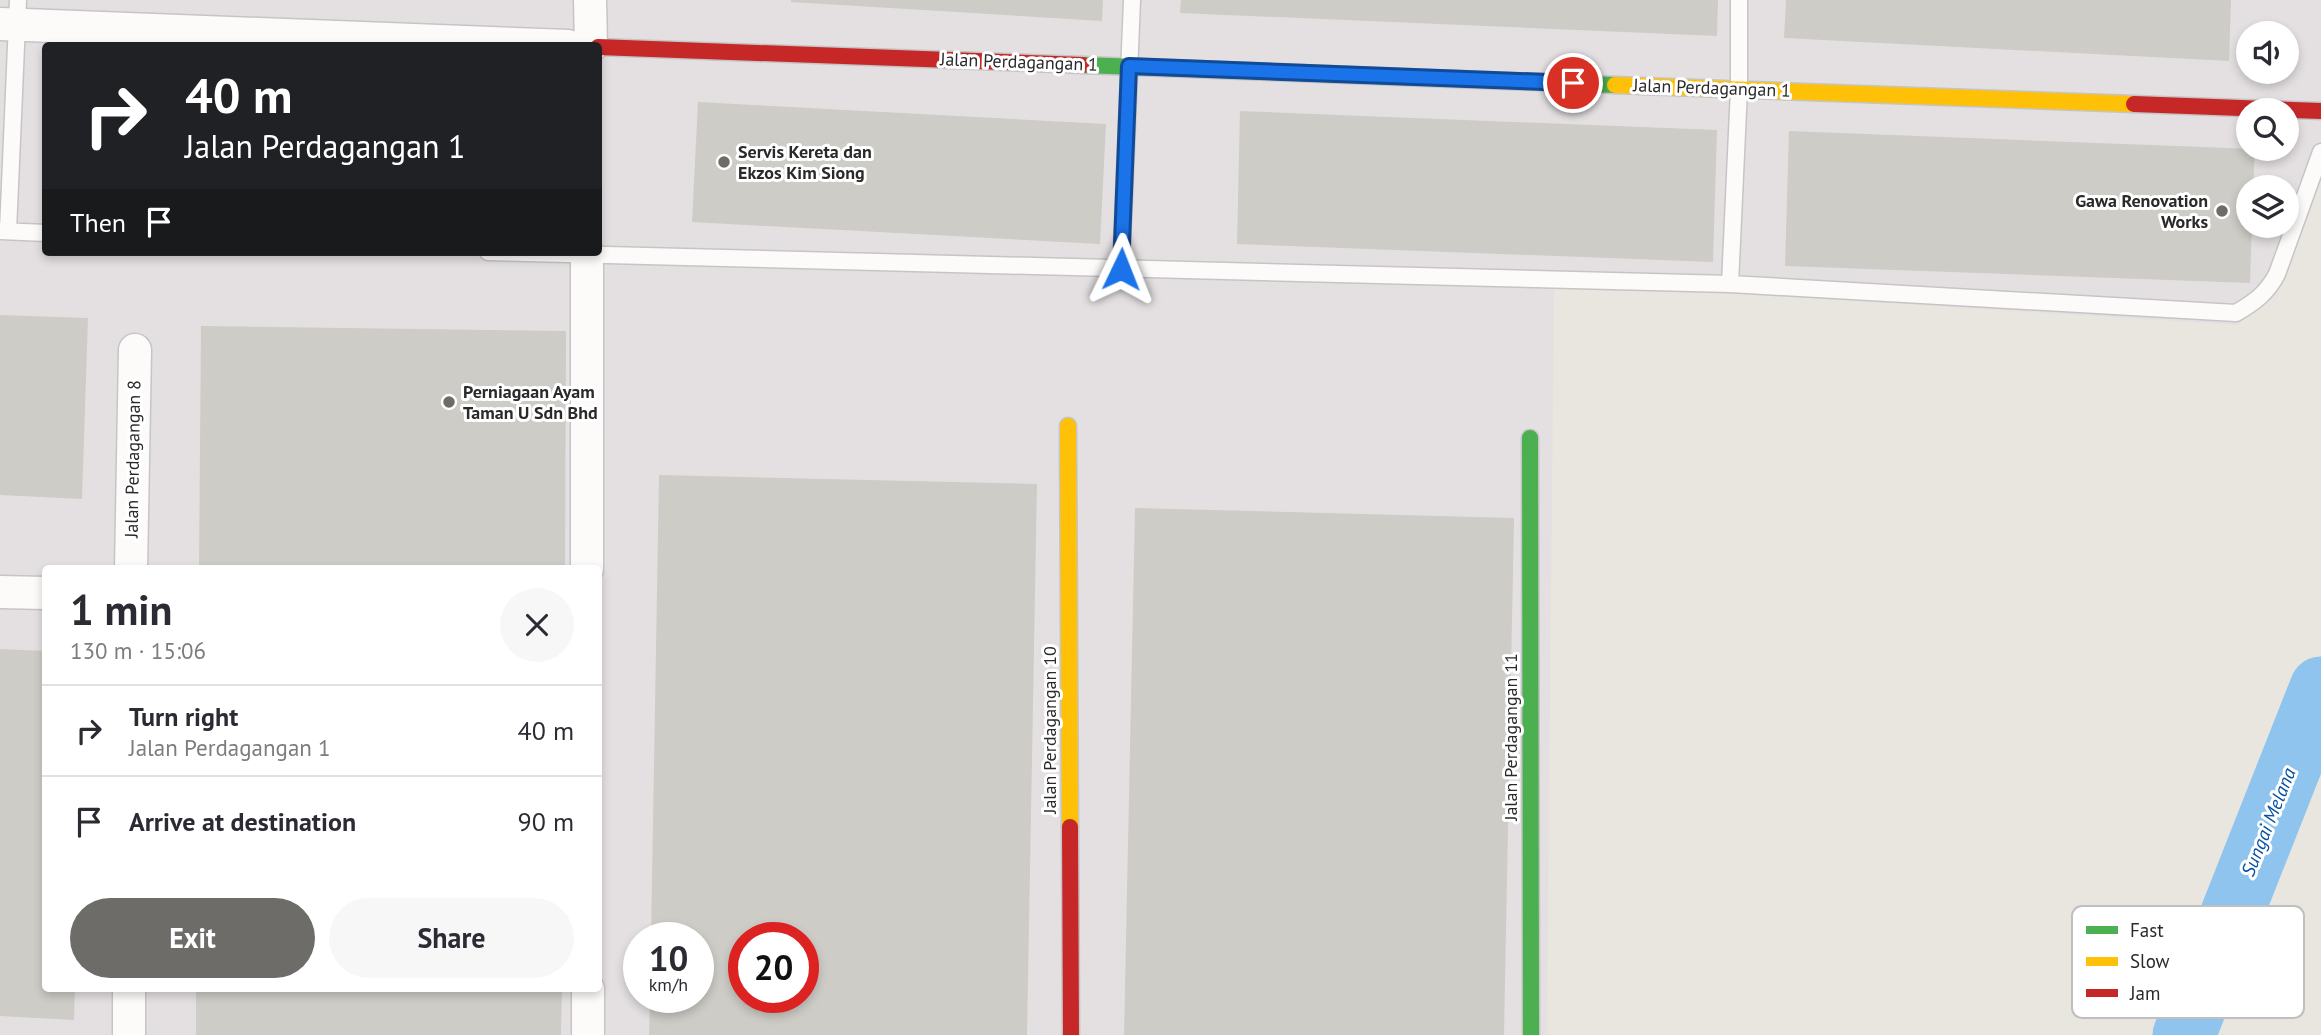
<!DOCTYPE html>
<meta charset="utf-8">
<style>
body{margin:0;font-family:"PT Sans",sans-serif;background:#f7f7f7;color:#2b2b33;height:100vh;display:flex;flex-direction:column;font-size:26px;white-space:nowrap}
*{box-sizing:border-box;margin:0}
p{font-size:23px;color:#7c7c81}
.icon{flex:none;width:38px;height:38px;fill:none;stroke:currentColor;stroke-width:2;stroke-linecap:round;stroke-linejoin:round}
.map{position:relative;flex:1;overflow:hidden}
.details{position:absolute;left:42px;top:565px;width:560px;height:427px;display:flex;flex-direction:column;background:#fff;border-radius:7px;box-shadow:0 4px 10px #0003}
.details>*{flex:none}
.guide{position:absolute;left:42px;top:42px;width:560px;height:214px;border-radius:7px;box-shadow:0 4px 10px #0003;background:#202124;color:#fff;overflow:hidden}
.fabs{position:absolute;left:2236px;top:21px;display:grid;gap:14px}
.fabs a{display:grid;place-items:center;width:63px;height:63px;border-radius:50%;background:#fff;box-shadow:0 4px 10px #0003;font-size:35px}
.speed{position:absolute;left:623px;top:922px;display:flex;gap:14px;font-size:35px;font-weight:700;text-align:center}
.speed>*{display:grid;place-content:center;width:91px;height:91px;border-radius:50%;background:#fff;box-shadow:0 4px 10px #0003;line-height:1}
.speed small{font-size:18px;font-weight:400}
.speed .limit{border:10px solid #d22;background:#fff;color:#111}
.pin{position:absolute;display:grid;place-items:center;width:60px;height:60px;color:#fff;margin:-30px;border:4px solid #fff;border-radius:50%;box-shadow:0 2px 7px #0007}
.me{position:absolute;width:77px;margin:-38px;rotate:2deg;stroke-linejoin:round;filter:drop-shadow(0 0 5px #0008)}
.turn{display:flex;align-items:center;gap:24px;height:147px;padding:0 28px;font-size:32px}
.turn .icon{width:91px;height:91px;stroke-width:2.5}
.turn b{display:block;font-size:49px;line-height:60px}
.then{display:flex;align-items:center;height:66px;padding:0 28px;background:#0003;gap:14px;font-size:26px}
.round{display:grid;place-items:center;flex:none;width:74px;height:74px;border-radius:37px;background:#f7f7f7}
.headline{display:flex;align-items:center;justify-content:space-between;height:119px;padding:0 28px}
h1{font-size:42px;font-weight:700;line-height:52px}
.cta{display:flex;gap:14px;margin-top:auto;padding:14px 28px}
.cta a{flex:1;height:80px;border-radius:42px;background:#6d6c69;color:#fff;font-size:28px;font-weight:700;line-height:80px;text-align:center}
.cta a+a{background:#f7f7f7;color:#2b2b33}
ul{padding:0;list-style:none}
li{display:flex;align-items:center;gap:21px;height:91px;padding:0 28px;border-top:2px solid #e1e1e2}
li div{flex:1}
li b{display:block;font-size:26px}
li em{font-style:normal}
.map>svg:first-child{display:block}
.industrial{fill:#e4e0e2;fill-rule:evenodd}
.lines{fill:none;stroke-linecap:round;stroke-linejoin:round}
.river{stroke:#8ec4ee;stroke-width:63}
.building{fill:#ceccc6;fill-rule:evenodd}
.lane-casing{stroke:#c6c5c5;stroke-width:19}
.street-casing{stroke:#c6c5c5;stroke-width:35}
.fast-casing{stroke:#c6c5c5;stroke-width:19}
.slow-casing{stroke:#c6c5c5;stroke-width:19}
.jam-casing{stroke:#c6c5c5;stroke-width:19}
.lane{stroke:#fcfbfa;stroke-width:16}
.street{stroke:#fcfbfa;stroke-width:32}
.fast{stroke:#4caf50;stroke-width:16}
.slow{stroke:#ffc107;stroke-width:16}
.jam{stroke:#c62828;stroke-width:16}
.route-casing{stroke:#114b97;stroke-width:18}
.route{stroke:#1a73e8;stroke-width:12}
.poi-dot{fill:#6d6c69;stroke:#fff;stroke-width:2.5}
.labels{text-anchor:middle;stroke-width:6;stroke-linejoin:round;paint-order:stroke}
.street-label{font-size:18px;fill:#2a2a2a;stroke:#fff}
.poi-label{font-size:18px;font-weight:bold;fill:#2a2a2a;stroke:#fff;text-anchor:start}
.water-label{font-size:19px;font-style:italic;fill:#0650a2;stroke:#fff}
.key{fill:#fff;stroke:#bfbfbf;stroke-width:2}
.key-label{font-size:19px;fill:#2a2a2a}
</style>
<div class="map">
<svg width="2321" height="1035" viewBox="0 0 2321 1035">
<rect width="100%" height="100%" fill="#e9e6df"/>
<path class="industrial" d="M 0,0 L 2321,0 L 2321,181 L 2276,294 L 2237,325 L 1729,293 L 1554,288 L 1547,1035 L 0,1035 ZM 2249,33 L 2287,33 L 2287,72 L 2249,72 ZM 46,46 L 598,46 L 598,252 L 46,252 ZM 2249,110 L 2287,110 L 2287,149 L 2249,149 ZM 2249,187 L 2287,187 L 2287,226 L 2249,226 ZM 46,569 L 598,569 L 598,989 L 46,989 ZM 639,938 L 698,938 L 698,998 L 639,998 ZM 744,938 L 803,938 L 803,998 L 744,998 Z"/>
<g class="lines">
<path class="river" d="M 2184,1035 L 2321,688"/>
</g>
<path class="building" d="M 791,0 L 1103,0 L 1102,21 L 791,2 Z
M 1181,0 L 1718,0 L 1717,36 L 1180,13 Z
M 1786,0 L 2231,0 L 2229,61 L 1784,38 Z
M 698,102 L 1106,124 L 1100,244 L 692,222 Z
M 1240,111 L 1717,130 L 1713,262 L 1237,244 Z
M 1789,131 L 2255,149 L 2253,187 L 2249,187 L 2249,226 L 2252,226 L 2250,283 L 1785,266 Z
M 0,315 L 88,318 L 82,499 L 0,495 Z
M 201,326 L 566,331 L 565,569 L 199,569 Z
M 659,475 L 1037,484 L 1027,1035 L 649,1035 L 650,998 L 698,998 L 698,938 L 651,938 ZM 744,938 L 803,938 L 803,998 L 744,998 Z
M 1135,508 L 1514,518 L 1504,1035 L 1124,1035 Z
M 0,649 L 46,651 L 46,989 L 75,989 L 74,1020 L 0,1016 Z
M 196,989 L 562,989 L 561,1035 L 196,1035 Z"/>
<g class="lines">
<g class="lane-casing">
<path id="lane" d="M 0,231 L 46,233
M 8,231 L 18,0
M 488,252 L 1730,284 L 2236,313 C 2255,302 2267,293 2277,274 L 2321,152
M 1121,269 L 1132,0
M 1730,284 L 1739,89 L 1739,0"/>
</g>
<g class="street-casing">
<path id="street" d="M 590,0 L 591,46
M 0,24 L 568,46
M 587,252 L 587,569
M 131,569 L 135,350
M 0,592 L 46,593
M 588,989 L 588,1035
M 129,1035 L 129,989"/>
</g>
<g class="fast-casing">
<path id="fast" d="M 1083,65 L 1615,85
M 1530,438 L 1531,1035"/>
</g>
<g class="slow-casing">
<path id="slow" d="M 1615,85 L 2134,104
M 1068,426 L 1070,827"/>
</g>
<g class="jam-casing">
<path id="jam" d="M 598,47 L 1083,65
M 2134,104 L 2321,111
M 1070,827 L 1071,1035"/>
</g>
<use href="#lane" class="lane"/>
<use href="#street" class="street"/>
<use href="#fast" class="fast"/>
<use href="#slow" class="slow"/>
<use href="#jam" class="jam"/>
</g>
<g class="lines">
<g class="route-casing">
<path id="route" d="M 1121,269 L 1129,66 L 1573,83"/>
</g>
<use href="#route" class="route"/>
</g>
<g class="poi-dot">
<circle cx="724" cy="162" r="7"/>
<circle cx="2222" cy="211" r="7"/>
<circle cx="449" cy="402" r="7"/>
</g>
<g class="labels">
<g class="street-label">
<text transform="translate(1019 62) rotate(2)" y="6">Jalan Perdagangan 1</text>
<text transform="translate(1712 88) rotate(2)" y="6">Jalan Perdagangan 1</text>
<text transform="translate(133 459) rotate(-89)" y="6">Jalan Perdagangan 8</text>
<text transform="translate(1050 730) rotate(-90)" y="6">Jalan Perdagangan 10</text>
<text transform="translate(1511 737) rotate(-90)" y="6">Jalan Perdagangan 11</text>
</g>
<g class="poi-label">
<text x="738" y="158">Servis Kereta dan<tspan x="738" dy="21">Ekzos Kim Siong</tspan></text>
<text x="2208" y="207" text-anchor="end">Gawa Renovation<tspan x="2208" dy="21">Works</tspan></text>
<text x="463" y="398">Perniagaan Ayam<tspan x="463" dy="21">Taman U Sdn Bhd</tspan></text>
</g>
<g class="water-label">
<text transform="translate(2268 822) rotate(-68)" y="7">Sungai Melana</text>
</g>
</g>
<rect x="2072" y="906" width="232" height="112" rx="10" class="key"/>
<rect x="2086" y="926" width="32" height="8" fill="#4caf50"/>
<rect x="2086" y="957" width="32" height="9" fill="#ffc107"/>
<rect x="2086" y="989" width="32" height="8" fill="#c62828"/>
<g class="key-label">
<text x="2130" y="937">Fast</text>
<text x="2130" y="968">Slow</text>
<text x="2130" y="1000">Jam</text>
</g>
</svg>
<div class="fabs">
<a><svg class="icon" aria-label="sound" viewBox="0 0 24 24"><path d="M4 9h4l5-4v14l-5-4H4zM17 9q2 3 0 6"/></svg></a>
<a><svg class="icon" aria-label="search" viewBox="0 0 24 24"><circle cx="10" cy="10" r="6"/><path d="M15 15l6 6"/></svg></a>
<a><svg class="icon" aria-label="layers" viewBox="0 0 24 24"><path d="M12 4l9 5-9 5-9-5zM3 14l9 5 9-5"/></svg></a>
</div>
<div class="speed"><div>10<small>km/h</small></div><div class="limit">20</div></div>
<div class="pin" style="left:1573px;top:83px;background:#d93025"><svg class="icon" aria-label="arrive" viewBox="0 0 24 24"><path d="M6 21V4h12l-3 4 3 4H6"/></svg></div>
<svg class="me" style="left:1121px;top:269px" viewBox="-20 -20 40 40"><path d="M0-17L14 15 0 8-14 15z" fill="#1a73e8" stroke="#fff" stroke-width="4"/></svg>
<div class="guide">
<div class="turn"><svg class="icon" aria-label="right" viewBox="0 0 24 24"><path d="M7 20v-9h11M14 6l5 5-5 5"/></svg><div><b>40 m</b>Jalan Perdagangan 1</div></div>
<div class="then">Then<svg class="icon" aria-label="arrive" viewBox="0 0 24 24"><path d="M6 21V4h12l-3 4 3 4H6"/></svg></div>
</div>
<section class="details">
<div class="headline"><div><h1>1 min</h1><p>130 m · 15:06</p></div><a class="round"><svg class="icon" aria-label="close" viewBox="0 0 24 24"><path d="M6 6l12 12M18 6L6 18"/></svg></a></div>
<ul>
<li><svg class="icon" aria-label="right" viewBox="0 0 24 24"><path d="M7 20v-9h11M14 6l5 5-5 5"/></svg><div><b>Turn right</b><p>Jalan Perdagangan 1</p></div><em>40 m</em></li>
<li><svg class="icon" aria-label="arrive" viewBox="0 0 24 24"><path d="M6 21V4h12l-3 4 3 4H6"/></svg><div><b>Arrive at destination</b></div><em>90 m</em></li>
</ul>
<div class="cta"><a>Exit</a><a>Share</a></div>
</section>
</div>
